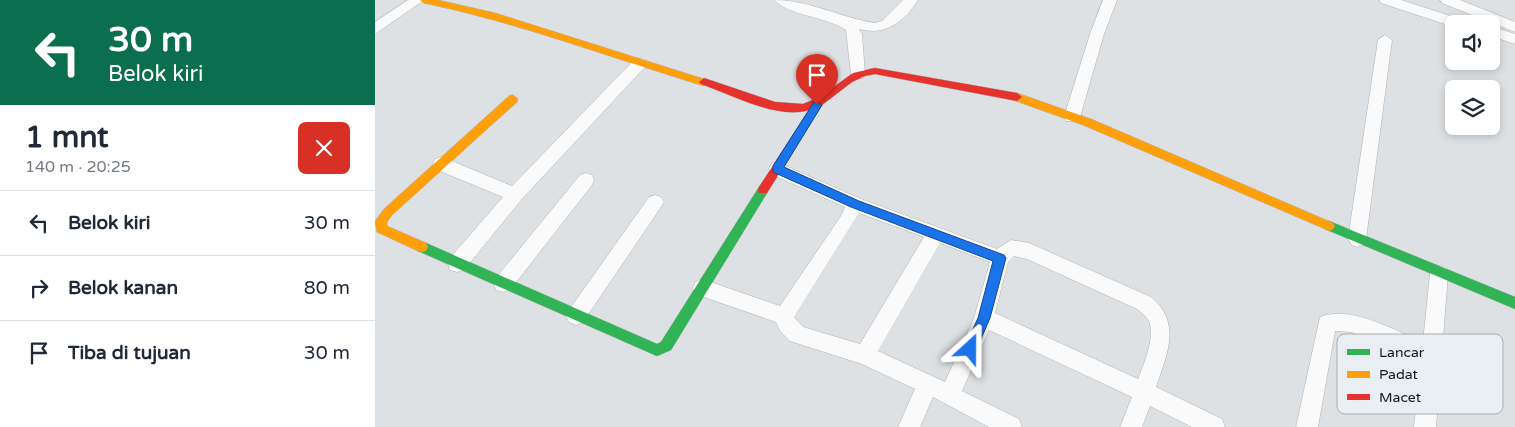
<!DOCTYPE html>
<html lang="id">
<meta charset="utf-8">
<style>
body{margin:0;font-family:"Varela Round",sans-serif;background:#f6f6f7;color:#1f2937;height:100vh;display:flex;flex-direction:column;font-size:19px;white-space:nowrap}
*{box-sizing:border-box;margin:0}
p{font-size:16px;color:#747a83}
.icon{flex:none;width:28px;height:28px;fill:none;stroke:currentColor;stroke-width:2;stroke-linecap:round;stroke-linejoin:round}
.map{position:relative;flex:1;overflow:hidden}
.side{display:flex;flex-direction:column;background:#fff;width:375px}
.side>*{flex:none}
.banner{background:#0b6e4f;color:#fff;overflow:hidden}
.buttons{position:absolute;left:1070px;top:15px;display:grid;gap:10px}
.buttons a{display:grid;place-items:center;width:55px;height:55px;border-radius:8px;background:#fff;box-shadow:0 2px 8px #0003;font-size:25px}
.pin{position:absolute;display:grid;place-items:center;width:42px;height:42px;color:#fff;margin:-51px -21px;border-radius:50% 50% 50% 0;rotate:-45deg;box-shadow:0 0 5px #0007}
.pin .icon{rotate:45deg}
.me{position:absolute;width:55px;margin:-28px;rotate:24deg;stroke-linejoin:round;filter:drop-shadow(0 0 4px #0008)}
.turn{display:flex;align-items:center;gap:18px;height:105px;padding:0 25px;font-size:22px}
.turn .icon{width:65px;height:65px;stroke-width:2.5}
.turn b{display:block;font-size:35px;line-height:42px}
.round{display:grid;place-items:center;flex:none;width:52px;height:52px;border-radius:8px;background:#f6f6f7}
.head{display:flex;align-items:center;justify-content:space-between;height:85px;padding:0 25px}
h1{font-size:30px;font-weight:800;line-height:38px}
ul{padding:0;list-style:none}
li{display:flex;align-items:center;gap:15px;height:65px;padding:0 25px;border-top:1px solid #e0e1e3}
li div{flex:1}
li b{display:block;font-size:19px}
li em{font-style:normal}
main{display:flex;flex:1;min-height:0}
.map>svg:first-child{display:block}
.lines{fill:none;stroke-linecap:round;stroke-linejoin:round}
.street-casing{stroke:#b0b3b5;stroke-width:1}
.fast-casing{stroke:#b0b3b5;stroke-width:1}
.slow-casing{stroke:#b0b3b5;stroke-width:1}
.jam-casing{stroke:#b0b3b5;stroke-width:1}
.street{fill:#fafafb;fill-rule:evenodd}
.fast{fill:#30b455;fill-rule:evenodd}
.slow{fill:#ff9f0a;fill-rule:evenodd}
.jam{fill:#e5322d;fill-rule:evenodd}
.route{fill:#1a73e8;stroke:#114b97}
.key{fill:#e9eef3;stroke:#a9adb1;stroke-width:1}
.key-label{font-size:14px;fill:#151618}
</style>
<main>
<section class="side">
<div class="banner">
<div class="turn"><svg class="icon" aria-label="left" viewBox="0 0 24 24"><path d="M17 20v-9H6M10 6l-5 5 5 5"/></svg><div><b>30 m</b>Belok kiri</div></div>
</div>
<div class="head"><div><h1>1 mnt</h1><p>140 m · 20:25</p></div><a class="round" style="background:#d93025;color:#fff"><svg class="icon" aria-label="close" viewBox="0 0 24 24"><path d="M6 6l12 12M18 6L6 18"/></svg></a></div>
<ul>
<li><svg class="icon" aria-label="left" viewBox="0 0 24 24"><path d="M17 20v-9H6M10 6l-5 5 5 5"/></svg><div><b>Belok kiri</b></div><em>30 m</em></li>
<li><svg class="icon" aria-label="right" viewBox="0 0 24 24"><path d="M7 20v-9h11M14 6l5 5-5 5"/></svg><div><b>Belok kanan</b></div><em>80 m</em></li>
<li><svg class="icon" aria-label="arrive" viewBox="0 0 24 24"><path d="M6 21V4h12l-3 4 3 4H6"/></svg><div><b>Tiba di tujuan</b></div><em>30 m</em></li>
</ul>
</section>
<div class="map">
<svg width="1140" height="427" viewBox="0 0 1140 427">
<rect width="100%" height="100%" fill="#dee1e4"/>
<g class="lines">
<g class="street-casing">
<path id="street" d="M 33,0 L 49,0 L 0,34 L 0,22 Z
M 400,0 C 434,0 466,18 500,23 L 507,21 L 528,0 L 543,0 C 529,22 511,36 484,29 L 487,34 L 490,74 L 488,78 L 478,78 L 476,74 L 471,30 C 453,17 411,15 400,0 Z
M 728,0 L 742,0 L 729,34 L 705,117 L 703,121 L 691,121 L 689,117 L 715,34 Z
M 1004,0 L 1026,0 L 1091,21 L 1093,24 L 1079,24 L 1079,27 L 1006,3 Z
M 1065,0 L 1085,0 L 1140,22 L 1140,32 L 1067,3 Z
M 1116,26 L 1140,34 L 1140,44 L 1116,36 Z
M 1010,35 L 1017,40 L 991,239 L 988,244 L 982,247 L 976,244 L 973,239 L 1003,40 Z
M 264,59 L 269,60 L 271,64 L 269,68 L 146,200 L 89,270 L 82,272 L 75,270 L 73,264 L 75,258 L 128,197 L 60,169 L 58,164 L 60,159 L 66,157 L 72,159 L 137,186 L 259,60 Z
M 402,162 L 486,199 L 622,249 L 636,240 L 654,243 L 776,297 C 807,323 792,354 781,387 L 847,419 L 850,427 L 817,427 L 775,406 L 767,427 L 745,427 L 757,397 L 614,330 L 587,391 L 644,419 L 647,427 L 614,427 L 558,397 L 545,427 L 523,427 L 540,389 L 487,364 L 415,341 L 405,331 L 401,322 L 320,294 L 318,288 L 320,282 L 327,279 L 405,306 L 466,216 L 470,207 L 396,174 L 394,169 L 396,164 ZM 484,213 L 549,237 L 485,344 L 428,327 L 419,317 ZM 565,243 L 615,262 L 599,318 L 570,382 L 503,351 ZM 639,256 L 652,259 L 762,309 C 767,313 774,318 775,324 C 779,340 769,364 763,379 L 620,313 L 633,262 Z
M 211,173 L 217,175 L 219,180 L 217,185 L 135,290 L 128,292 L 121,290 L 119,284 L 121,278 L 205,175 Z
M 280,195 L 286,197 L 289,202 L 286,207 L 208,322 L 201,325 L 194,322 L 191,316 L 194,310 L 274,197 Z
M 1064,266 L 1071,268 L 1073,274 L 1061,427 L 1039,427 L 1046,361 L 976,332 L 960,331 L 943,427 L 921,427 L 945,317 C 976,305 1018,330 1048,342 L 1055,274 L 1057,268 Z"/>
</g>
<g class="fast-casing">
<path id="fast" d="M 388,186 L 392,187 L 393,190 L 392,193 L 296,350 L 282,356 L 43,251 L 41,247 L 43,243 L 47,242 L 51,243 L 282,344 L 286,342 L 384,187 Z
M 954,221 L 1140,297 L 1140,309 L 950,229 L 948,226 L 950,223 Z"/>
</g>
<g class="slow-casing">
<path id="slow" d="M 45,0 L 63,0 L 120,13 L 332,80 L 334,82 L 329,86 C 236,58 145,23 49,3 Z
M 642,93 L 716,119 L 958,223 L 960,226 L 958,229 L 954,231 L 950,229 L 708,125 L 638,100 L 637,97 L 638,94 Z
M 138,95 L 143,99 L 142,102 L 17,215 L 12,222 L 12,226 L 51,243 L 53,247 L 51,251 L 47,252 L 43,251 L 2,232 L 0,221 L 9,209 L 134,96 Z"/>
</g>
<g class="jam-casing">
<path id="jam" d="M 500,68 L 642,93 L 647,97 L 642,101 L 500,74 L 490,76 L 477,82 L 447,105 L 392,193 L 384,193 L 383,190 L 384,187 L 434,110 C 403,120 355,94 326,84 L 324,82 L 329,78 L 400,102 L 428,104 L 445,97 L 478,73 Z"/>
</g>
<use href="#street" class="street"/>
<use href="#fast" class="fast"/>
<use href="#slow" class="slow"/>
<use href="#jam" class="jam"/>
</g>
<path class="route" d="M 442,101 L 447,105 L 409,167 L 484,201 L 629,255 L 631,258 L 615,318 L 600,353 L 595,355 L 591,353 L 589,349 L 603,318 L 618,261 L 476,207 L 398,172 L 398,166 L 439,102 Z"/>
<rect x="962" y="334" width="166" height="80" rx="8" class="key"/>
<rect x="972" y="349" width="23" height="6" fill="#30b455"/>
<rect x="972" y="371" width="23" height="7" fill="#ff9f0a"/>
<rect x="972" y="394" width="23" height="6" fill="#e5322d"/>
<g class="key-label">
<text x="1004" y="357">Lancar</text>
<text x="1004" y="379">Padat</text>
<text x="1004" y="402">Macet</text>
</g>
</svg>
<div class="buttons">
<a><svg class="icon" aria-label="sound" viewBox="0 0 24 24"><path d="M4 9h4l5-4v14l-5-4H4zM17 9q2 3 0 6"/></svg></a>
<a><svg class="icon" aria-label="layers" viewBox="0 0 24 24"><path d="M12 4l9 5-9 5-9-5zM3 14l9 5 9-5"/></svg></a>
</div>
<div class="pin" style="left:442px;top:105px;background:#d93025"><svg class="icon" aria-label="arrive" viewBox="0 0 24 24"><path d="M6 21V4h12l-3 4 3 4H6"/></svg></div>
<svg class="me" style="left:595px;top:349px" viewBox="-20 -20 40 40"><path d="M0-17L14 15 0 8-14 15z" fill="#1a73e8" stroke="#fff" stroke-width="4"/></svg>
</div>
</main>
